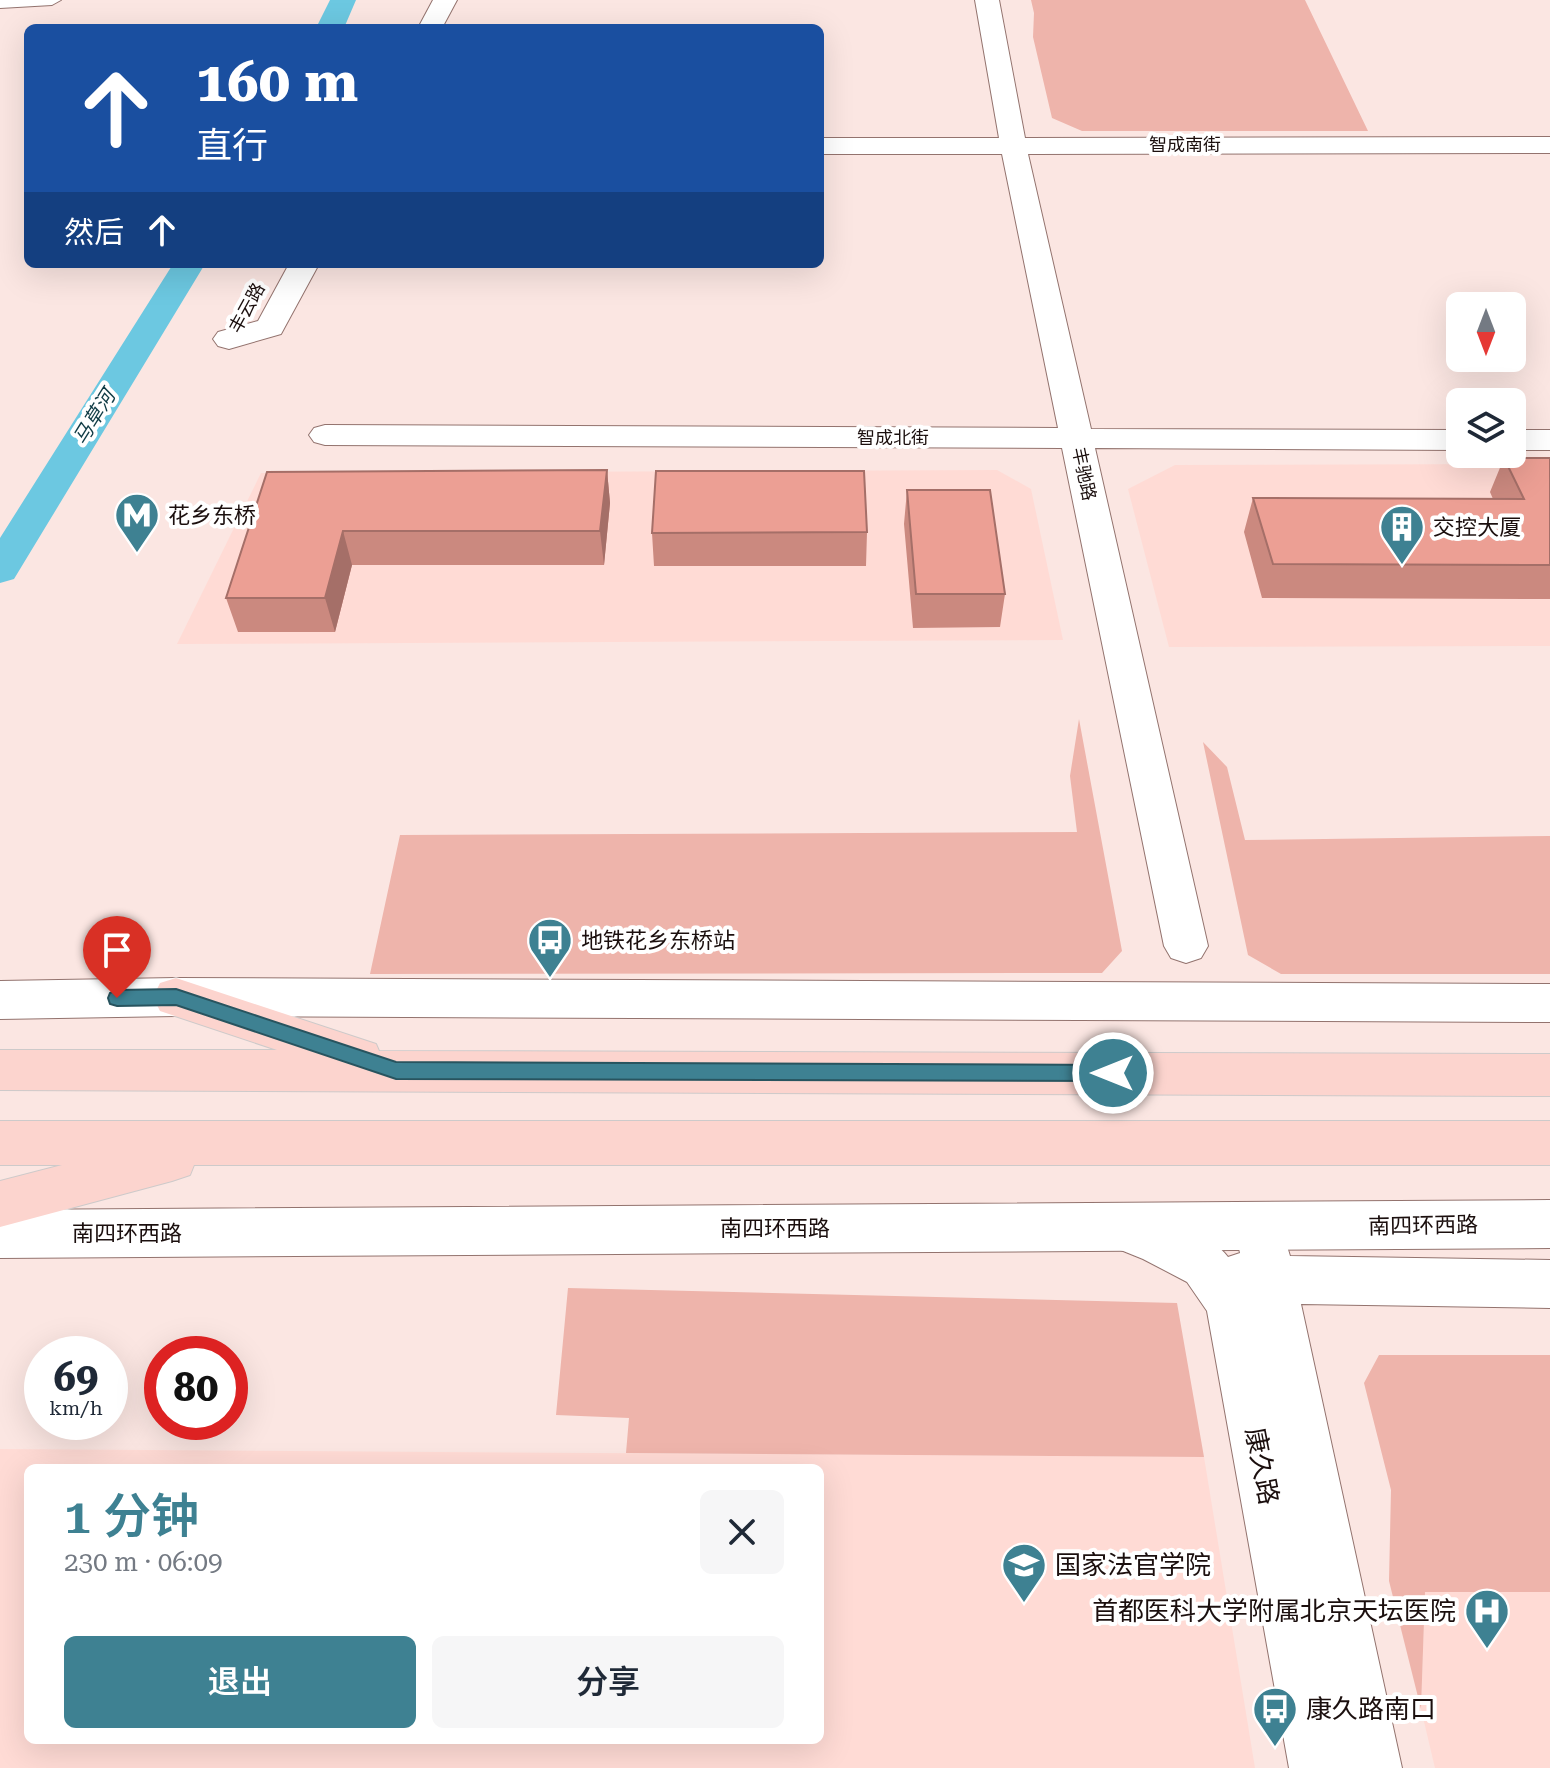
<!DOCTYPE html>
<html lang="zh">
<meta charset="utf-8">
<style>
body{margin:0;font-family:"Roboto Serif","Noto Sans SC",serif;background:#f6f6f7;color:#1f2937;height:100vh;display:flex;flex-direction:column;font-size:30px;white-space:nowrap}
*{box-sizing:border-box;margin:0}
p{font-size:26px;color:#747a83}
.icon{flex:none;width:44px;height:44px;fill:none;stroke:currentColor;stroke-width:2;stroke-linecap:round;stroke-linejoin:round}
.map{position:relative;flex:1;overflow:hidden}
.drawer{position:absolute;left:24px;top:1464px;width:800px;height:280px;display:flex;flex-direction:column;background:#fff;border-radius:12px;box-shadow:0 8px 32px #0002}
.drawer>*{flex:none}
.hud{position:absolute;left:24px;top:24px;width:800px;height:244px;border-radius:12px;box-shadow:0 8px 32px #0002;background:#1a4fa0;color:#fff;overflow:hidden}
.needle{width:52px;rotate:180deg}
.buttons{position:absolute;left:1446px;top:292px;display:grid;gap:16px}
.buttons a{display:grid;place-items:center;width:80px;height:80px;border-radius:12px;background:#fff;box-shadow:0 8px 32px #0002;font-size:40px}
.speed{position:absolute;left:24px;top:1336px;display:flex;gap:16px;font-size:40px;font-weight:700;text-align:center}
.speed>*{display:grid;place-content:center;width:104px;height:104px;border-radius:50%;background:#fff;box-shadow:0 8px 32px #0002;line-height:1}
.speed small{font-size:20px;font-weight:400}
.speed .limit{border:12px solid #d22;background:#fff;color:#111}
.pin{position:absolute;display:grid;place-items:center;width:68px;height:68px;color:#fff;margin:-82px -34px;border-radius:50% 50% 50% 0;rotate:-45deg;box-shadow:0 0 8px #0007}
.pin .icon{rotate:45deg}
.me{position:absolute;width:88px;margin:-44px;rotate:270deg;stroke-linejoin:round;filter:drop-shadow(0 0 6px #0008)}
.turn{display:flex;align-items:center;gap:28px;height:168px;padding:0 40px;font-size:36px}
.turn .icon{width:104px;height:104px;stroke-width:2.5}
.turn b{display:block;font-size:56px;line-height:68px}
.then{display:flex;align-items:center;height:76px;padding:0 40px;background:#0003;gap:16px;font-size:30px}
.round{display:grid;place-items:center;flex:none;width:84px;height:84px;border-radius:12px;background:#f6f6f7}
.head{display:flex;align-items:center;justify-content:space-between;height:136px;padding:0 40px}
h1{font-size:48px;font-weight:600;line-height:60px;color:#3e8192}
.button{display:flex;gap:16px;margin-top:auto;padding:16px 40px}
.button a{flex:1;height:92px;border-radius:12px;background:#3e8192;color:#fff;font-size:32px;font-weight:600;line-height:92px;text-align:center}
.button a+a{background:#f6f6f7;color:#1f2937}
.map>svg:first-child{display:block}
.built{fill:#ffdbd5;fill-rule:evenodd}
.green{fill:#eeb4ab}
.lines{fill:none;stroke-linecap:round;stroke-linejoin:round}
.river{fill:#6cc8e1;fill-rule:evenodd}
.minor-casing{stroke:#93736e;stroke-width:2}
.tertiary-casing{stroke:#93736e;stroke-width:2}
.secondary-casing{stroke:#93736e;stroke-width:2}
.trunk-casing{stroke:#cdcaca;stroke-width:2}
.minor{fill:#fff;fill-rule:evenodd}
.tertiary{fill:#fff;fill-rule:evenodd}
.secondary{fill:#fff;fill-rule:evenodd}
.trunk{fill:#fcd4ce;fill-rule:evenodd}
.wall{fill:#cb897f}
.shaded-wall{fill:#a56f68}
.building{fill:#ec9f94;stroke:#a56f68;stroke-width:2}
.route{fill:#3e8192;stroke:#28545f;stroke-width:2}
.labels{text-anchor:middle;stroke-width:8;stroke-linejoin:round;paint-order:stroke}
.far-street-label{font-size:18px;fill:#1b0f0e;stroke:#fff}
.far-water-label{font-size:20px;font-style:italic;fill:#0e3a44;stroke:#fff}
.poi-label{font-size:22px;fill:#1b0f0e;stroke:#fff;text-anchor:start}
.street-label{font-size:22px;fill:#1b0f0e;stroke:#fff}
.near-street-label{font-size:26px;fill:#1b0f0e;stroke:#fff}
.near-poi-label{font-size:26px;fill:#1b0f0e;stroke:#fff;text-anchor:start}
</style>
<div class="map">
<svg width="1550" height="1768" viewBox="0 0 1550 1768">
<rect width="100%" height="100%" fill="#fbe6e2"/>
<path class="built" d="M 1550,464 L 1550,646 L 1169,647 L 1128,489 L 1175,465 Z
M 997,470 L 1031,489 L 1063,640 L 177,644 L 261,473 Z
M 0,1449 L 1204,1457 L 1255,1768 L 0,1768 ZM 28,1468 L 820,1468 L 820,1740 L 28,1740 Z
M 1425,1592 L 1550,1592 L 1550,1768 L 1435,1768 L 1421,1709 Z"/>
<path class="green" d="M 1031,0 L 1305,0 L 1368,131 L 1082,131 L 1052,118 L 1033,37 L 1034,13 Z
M 1079,719 L 1122,951 L 1102,973 L 370,974 L 400,835 L 1077,832 L 1070,776 Z
M 1203,742 L 1227,767 L 1245,840 L 1550,836 L 1550,974 L 1281,974 L 1248,955 Z
M 568,1288 L 1177,1303 L 1204,1457 L 626,1453 L 629,1418 L 556,1415 Z
M 1379,1355 L 1550,1355 L 1550,1592 L 1425,1592 L 1421,1709 L 1389,1581 L 1391,1490 L 1364,1383 Z"/>
<g class="lines">
<path class="river" d="M 330,0 L 356,0 L 344,28 L 316,28 Z
M 173,264 L 205,264 L 14,579 L 0,583 L 0,538 Z"/>
<g class="minor-casing">
<path id="minor" d="M 0,0 L 61,0 L 52,5 L 0,8 Z"/>
</g>
<g class="tertiary-casing">
<path id="tertiary" d="M 975,0 L 999,0 L 1025,138 L 1550,137 L 1550,153 L 1028,154 L 1091,429 L 1460,430 L 1460,450 L 1095,448 L 1208,946 L 1201,958 L 1186,963 L 1171,958 L 1164,946 L 1062,448 L 325,445 L 314,442 L 309,435 L 314,428 L 325,425 L 1058,428 L 1002,154 L 820,154 L 820,138 L 999,138 Z
M 1512,430 L 1550,430 L 1550,450 L 1512,450 Z
M 1259,1204 L 1276,1210 L 1290,1256 L 1550,1260 L 1550,1308 L 1301,1304 L 1402,1768 L 1289,1768 L 1207,1311 L 1187,1282 L 1143,1259 L 1106,1244 L 1098,1228 L 1106,1212 L 1123,1205 C 1151,1216 1211,1233 1228,1257 L 1240,1253 L 1234,1226 L 1242,1210 Z"/>
</g>
<g class="secondary-casing">
<path id="secondary" d="M 433,0 L 457,0 L 442,28 L 418,28 Z
M 289,264 L 319,264 L 281,334 L 229,349 L 218,346 L 213,339 L 218,332 L 258,321 Z
M 176,978 L 1550,984 L 1550,1022 L 176,1016 L 0,1019 L 0,981 Z
M 1550,1200 L 1550,1248 L 0,1258 L 0,1210 Z"/>
</g>
<g class="trunk-casing">
<path id="trunk" d="M 176,978 L 376,1044 L 379,1051 L 1550,1054 L 1550,1096 L 0,1090 L 0,1050 L 277,1050 L 160,1011 L 153,997 L 160,983 Z
M 0,1121 L 1550,1121 L 1550,1165 L 194,1165 L 190,1175 L 172,1181 L 0,1227 L 0,1181 L 62,1165 L 0,1165 Z"/>
</g>
<use href="#minor" class="minor"/>
<use href="#tertiary" class="tertiary"/>
<use href="#secondary" class="secondary"/>
<use href="#trunk" class="trunk"/>
</g>
<path class="wall" d="M 1504,458 L 1550,458 L 1550,599 L 1262,598 L 1244,532 L 1253,498 L 1493,499 L 1490,492 Z
M 607,470 L 610,503 L 604,565 L 352,565 L 335,632 L 238,632 L 226,598 L 267,472 Z
M 907,490 L 1005,594 L 1000,627 L 913,628 L 904,524 Z
M 867,532 L 866,566 L 654,566 L 652,533 Z"/>
<path class="shaded-wall" d="M 607,470 L 610,503 L 604,565 L 600,531 Z
M 343,531 L 352,565 L 335,632 L 325,598 Z"/>
<path class="building" d="M 1504,458 L 1550,458 L 1550,565 L 1273,564 L 1253,498 L 1524,499 Z
M 607,470 L 600,531 L 343,531 L 325,598 L 226,598 L 267,472 Z
M 656,471 L 864,471 L 867,532 L 652,533 Z
M 907,490 L 990,490 L 1005,594 L 916,594 Z"/>
<path class="route" d="M 176,989 L 396,1062 L 1113,1065 L 1120,1067 L 1123,1073 L 1120,1079 L 1113,1081 L 396,1079 L 176,1005 L 117,1006 L 110,1004 L 108,998 L 110,993 L 117,990 Z"/>
<defs>
<g id="metro-pin" transform="scale(2.3)"><path d="M0 17L-7.5 6A9.5 9.5 0 1 1 7.5 6Z" fill="#3e8192" stroke="#fff"/><path d="M-5.5 5V-5H-3L0 0L3-5H5.5V5H3V-.5L0 4L-3-.5V5Z" fill="#fff"/></g>
<g id="building-pin" transform="scale(2.3)"><path d="M0 17L-7.5 6A9.5 9.5 0 1 1 7.5 6Z" fill="#3e8192" stroke="#fff"/><path d="M-4-6H4V6H1V3H-1V6H-4ZM-2.5-4.3h1.7v1.8h-1.7ZM.8-4.3h1.7v1.8H.8ZM-2.5-1h1.7V.8h-1.7ZM.8-1h1.7V.8H.8Z" fill="#fff"/></g>
<g id="bus-pin" transform="scale(2.3)"><path d="M0 17L-7.5 6A9.5 9.5 0 1 1 7.5 6Z" fill="#3e8192" stroke="#fff"/><path d="M-5-6H5V4H4V6H2V4H-2V6H-4V4H-5ZM-3.5-4V0h7V-4ZM-3.5 1.2v1.5H-2V1.2ZM2 1.2v1.5H3.5V1.2Z" fill="#fff"/></g>
<g id="university-pin" transform="scale(2.3)"><path d="M0 17L-7.5 6A9.5 9.5 0 1 1 7.5 6Z" fill="#3e8192" stroke="#fff"/><path d="M0-5L7-2L0 1L-7-2ZM-4 1L0 2.5L4 1V4Q0 6-4 4Z" fill="#fff"/></g>
<g id="hospital-pin" transform="scale(2.3)"><path d="M0 17L-7.5 6A9.5 9.5 0 1 1 7.5 6Z" fill="#3e8192" stroke="#fff"/><path d="M-5-5h3v3.5h4V-5h3V5h-3V1.5h-4V5h-3Z" fill="#fff"/></g>
</defs>
<g fill-rule="evenodd">
<use href="#metro-pin" x="137" y="515"/>
<use href="#building-pin" x="1402" y="527"/>
<use href="#bus-pin" x="550" y="940"/>
<use href="#university-pin" x="1024" y="1565"/>
<use href="#hospital-pin" x="1487" y="1611"/>
<use href="#bus-pin" x="1275" y="1709"/>
</g>
<g class="labels">
<g class="far-street-label">
<text x="1185" y="151">智成南街</text>
<text transform="translate(247 308) rotate(-61)" y="6">丰云路</text>
<text x="893" y="444">智成北街</text>
<text transform="translate(1084 474) rotate(78)" y="6">丰驰路</text>
</g>
<g class="far-water-label">
<text transform="translate(94 417) rotate(-58)" y="7">马草河</text>
</g>
<g class="poi-label">
<text x="168" y="523">花乡东桥</text>
<text x="1433" y="535">交控大厦</text>
<text x="581" y="948">地铁花乡东桥站</text>
</g>
<g class="street-label">
<text transform="translate(1423 1225) rotate(-1)" y="8">南四环西路</text>
<text x="775" y="1236">南四环西路</text>
<text x="127" y="1241">南四环西路</text>
</g>
<g class="near-street-label">
<text transform="translate(1262 1466) rotate(79)" y="9">康久路</text>
</g>
<g class="near-poi-label">
<text x="1055" y="1574">国家法官学院</text>
<text x="1456" y="1620" text-anchor="end">首都医科大学附属北京天坛医院</text>
<text x="1306" y="1718">康久路南口</text>
</g>
</g>
</svg>
<div class="buttons">
<a><svg class="needle" viewBox="-14 -14 28 28"><path d="M0-13l5 13h-10z" fill="#e53935"/><path d="M0 13l5-13h-10z" fill="#747a83"/></svg></a>
<a><svg class="icon" aria-label="layers" viewBox="0 0 24 24"><path d="M12 4l9 5-9 5-9-5zM3 14l9 5 9-5"/></svg></a>
</div>
<div class="speed"><div>69<small>km/h</small></div><div class="limit">80</div></div>
<div class="pin" style="left:117px;top:998px;background:#d93025"><svg class="icon" aria-label="arrive" viewBox="0 0 24 24"><path d="M6 21V4h12l-3 4 3 4H6"/></svg></div>
<svg class="me" style="left:1113px;top:1073px" viewBox="-20 -20 40 40"><circle r="17" fill="#3e8192" stroke="#fff" stroke-width="3"/><path d="M0-11L8 9 0 5-8 9z" fill="#fff"/></svg>
<div class="hud">
<div class="turn"><svg class="icon" aria-label="ahead" viewBox="0 0 24 24"><path d="M12 20V5M6 11l6-6 6 6"/></svg><div><b>160 m</b>直行</div></div>
<div class="then">然后<svg class="icon" aria-label="ahead" viewBox="0 0 24 24"><path d="M12 20V5M6 11l6-6 6 6"/></svg></div>
</div>
<section class="drawer">
<div class="head"><div><h1>1 分钟</h1><p>230 m · 06:09</p></div><a class="round"><svg class="icon" aria-label="close" viewBox="0 0 24 24"><path d="M6 6l12 12M18 6L6 18"/></svg></a></div>
<div class="button"><a>退出</a><a>分享</a></div>
</section>
</div>
